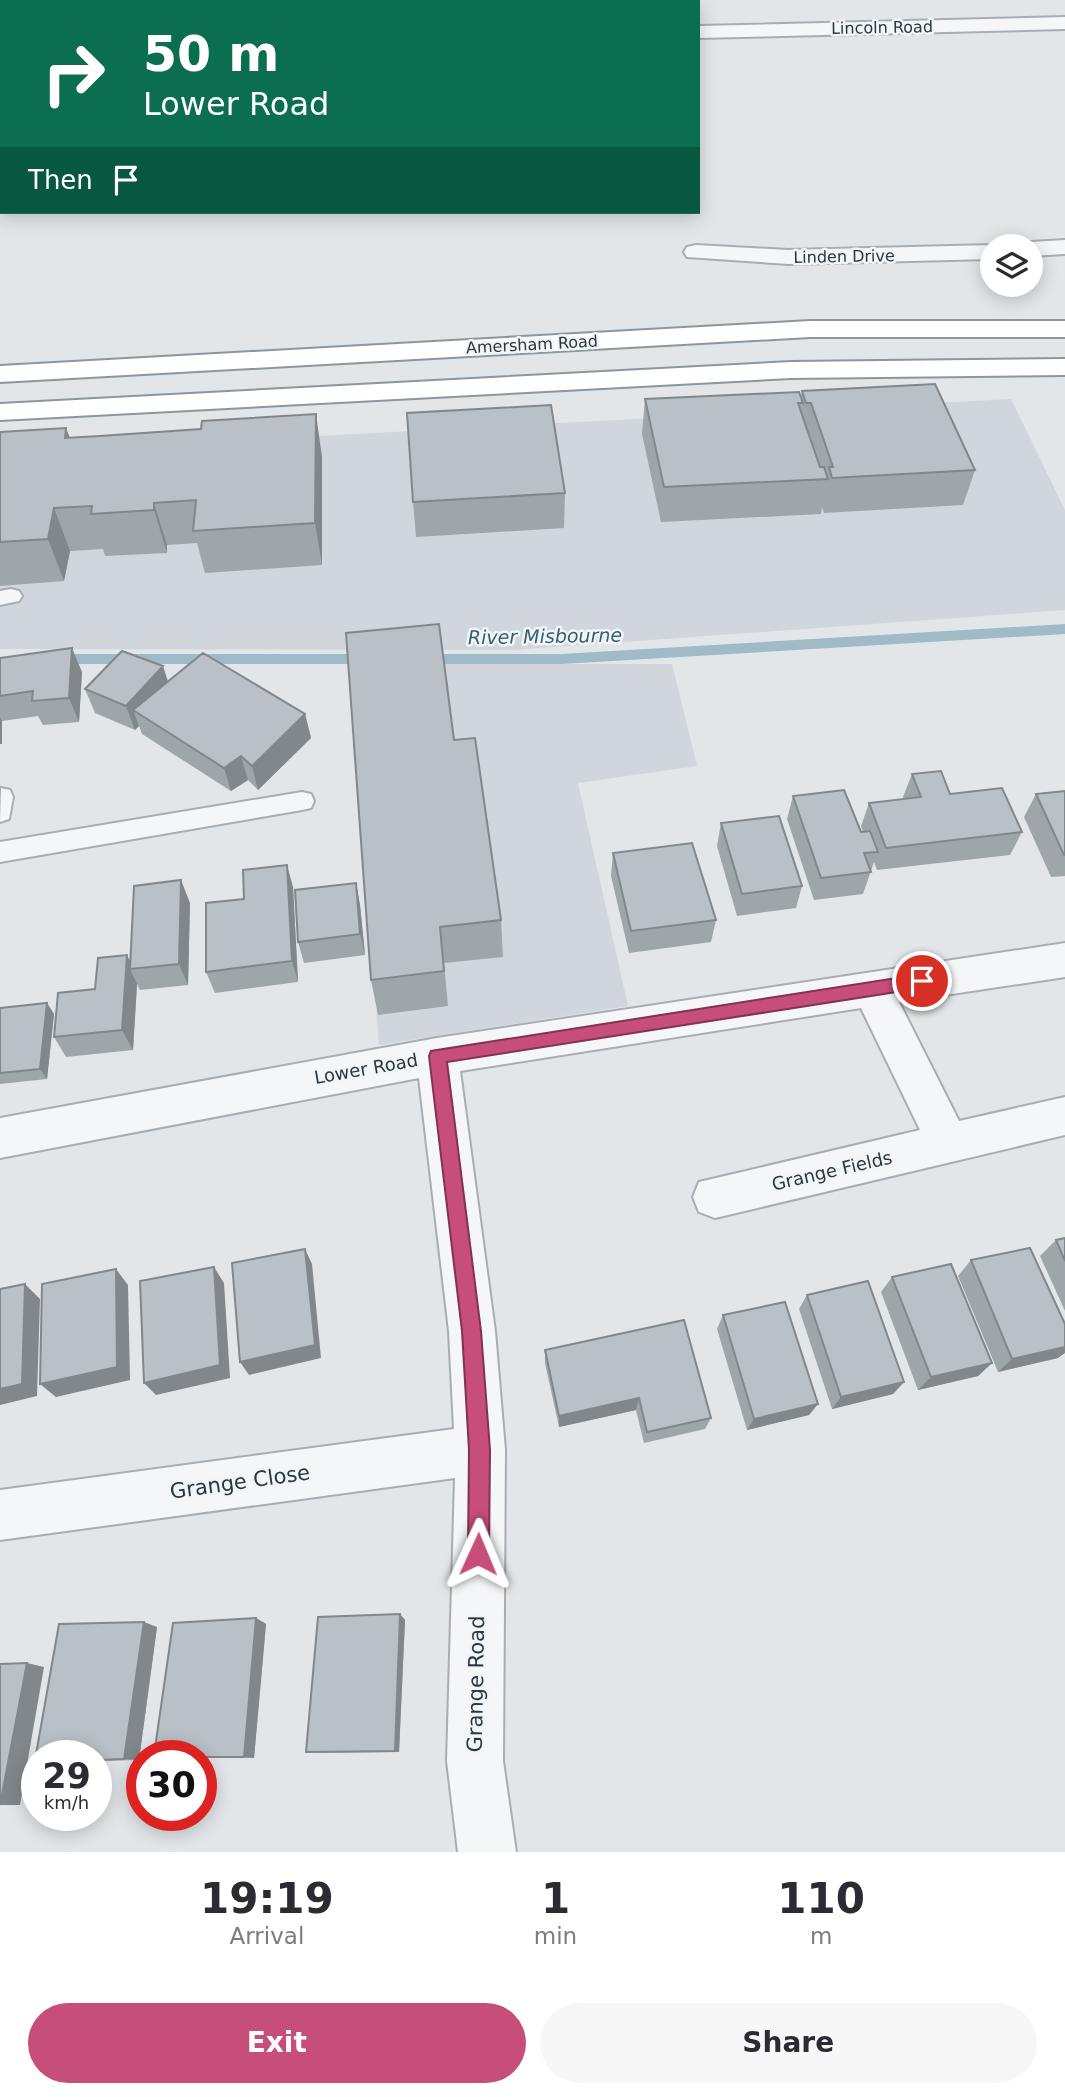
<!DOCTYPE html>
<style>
body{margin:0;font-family:"DejaVu Sans",sans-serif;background:#f7f7f7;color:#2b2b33;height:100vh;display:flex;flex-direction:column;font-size:26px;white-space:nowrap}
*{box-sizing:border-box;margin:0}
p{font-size:23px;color:#7c7c81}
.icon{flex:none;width:38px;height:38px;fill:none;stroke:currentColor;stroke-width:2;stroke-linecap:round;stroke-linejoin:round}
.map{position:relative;height:1852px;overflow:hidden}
.drawer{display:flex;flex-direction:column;background:#fff;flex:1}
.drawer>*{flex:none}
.banner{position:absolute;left:0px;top:0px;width:700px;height:214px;box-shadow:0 4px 18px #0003;background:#0b6e4f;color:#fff;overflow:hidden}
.tools{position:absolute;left:980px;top:234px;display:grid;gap:14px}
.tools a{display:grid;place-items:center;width:63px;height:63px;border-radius:50%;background:#fff;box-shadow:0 4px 18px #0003;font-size:35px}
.speed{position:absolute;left:21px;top:1740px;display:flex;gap:14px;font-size:35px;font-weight:700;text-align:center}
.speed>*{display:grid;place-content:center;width:91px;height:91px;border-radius:50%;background:#fff;box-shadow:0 4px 18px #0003;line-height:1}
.speed small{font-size:18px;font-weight:400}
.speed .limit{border:10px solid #d22;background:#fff;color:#111}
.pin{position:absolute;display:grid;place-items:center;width:60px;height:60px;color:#fff;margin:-30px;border:4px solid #fff;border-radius:50%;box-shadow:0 2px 7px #0007}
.me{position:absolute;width:77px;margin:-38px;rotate:1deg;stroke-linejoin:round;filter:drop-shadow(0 0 5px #0008)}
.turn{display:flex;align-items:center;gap:24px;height:147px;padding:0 28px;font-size:32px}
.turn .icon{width:91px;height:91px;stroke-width:2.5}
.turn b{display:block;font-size:49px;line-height:60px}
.then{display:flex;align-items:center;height:66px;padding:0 28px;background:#0003;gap:14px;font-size:26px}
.eta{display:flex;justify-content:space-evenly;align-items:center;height:119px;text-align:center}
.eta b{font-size:42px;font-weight:700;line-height:49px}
.cta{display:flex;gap:14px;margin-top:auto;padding:14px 28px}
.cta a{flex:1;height:80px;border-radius:42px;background:#c74e79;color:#fff;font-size:28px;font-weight:700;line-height:80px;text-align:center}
.cta a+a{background:#f7f7f7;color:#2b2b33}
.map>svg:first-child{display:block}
.built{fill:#d0d6db}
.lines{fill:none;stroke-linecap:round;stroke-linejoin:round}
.stream{fill:#9fbbc7;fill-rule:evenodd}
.lane-casing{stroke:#a7aeb3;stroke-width:4}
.street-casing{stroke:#a7aeb3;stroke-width:4}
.highway-casing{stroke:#8a979f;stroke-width:4}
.lane{fill:#f4f6f8;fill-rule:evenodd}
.street{fill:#f4f6f8;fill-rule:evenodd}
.highway{fill:#fff;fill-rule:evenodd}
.wall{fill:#9fa6aa}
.shaded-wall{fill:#82878b}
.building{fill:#b9c1c6;stroke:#82878b;stroke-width:2}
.route{fill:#c74e79;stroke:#81334f;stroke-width:2}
.labels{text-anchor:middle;stroke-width:5;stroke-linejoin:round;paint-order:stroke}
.far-street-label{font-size:16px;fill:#2b3740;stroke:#f1f5f7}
.street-label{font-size:18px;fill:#2b3740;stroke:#f1f5f7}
.water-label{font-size:19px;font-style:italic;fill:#375e72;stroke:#f1f5f7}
.near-street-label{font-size:21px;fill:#2b3740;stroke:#f1f5f7}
</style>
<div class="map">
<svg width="1065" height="1852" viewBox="0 0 1065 1852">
<rect width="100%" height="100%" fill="#e2e6e9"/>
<path class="built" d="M 1011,399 L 1065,510 L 1065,610 L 513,650 L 0,649 L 0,453 Z
M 351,664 L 672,664 L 697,766 L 578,783 L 628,1006 L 379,1045 Z"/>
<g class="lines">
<path class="stream" d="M 1065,624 L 1065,634 L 562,664 L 423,664 L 416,659 L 423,654 L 562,654 Z
M 56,654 L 369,654 L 376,659 L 369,664 L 56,664 L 49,659 Z"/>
<g class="lane-casing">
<path id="lane" d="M 11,589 L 19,591 L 22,596 L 19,601 L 0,605 L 0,591 Z
M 1,788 L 10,790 L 13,797 L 9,819 L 0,822 Z
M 302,792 L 311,794 L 314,801 L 311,808 L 302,810 L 0,862 L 0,842 Z"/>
</g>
<g class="street-casing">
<path id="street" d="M 1065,17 L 1065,29 L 698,38 L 698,26 Z
M 0,46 L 2,46 L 2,58 L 0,58 Z
M 1065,240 L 1065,254 L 1031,256 L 1031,247 L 1020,247 L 1031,242 Z
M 696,245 L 788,250 L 992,245 L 1001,247 L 992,247 L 992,259 L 788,264 L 687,257 L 684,252 L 687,247 Z
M 1065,943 L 1065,977 L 899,1002 L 959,1121 L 1065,1097 L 1065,1135 L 715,1218 L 699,1212 L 693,1197 L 699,1182 L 920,1130 L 861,1008 L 460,1071 L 495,1331 L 505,1450 L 503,1761 L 516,1852 L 458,1852 L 447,1761 L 455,1478 L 0,1540 L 0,1490 L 454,1429 L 449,1331 L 419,1078 L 0,1158 L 0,1118 L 437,1038 Z"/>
</g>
<g class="highway-casing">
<path id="highway" d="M 810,321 L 1065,321 L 1065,337 L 810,337 L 0,382 L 0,366 Z
M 1065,359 L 1065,375 L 791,378 L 0,420 L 0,404 L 791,362 Z"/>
</g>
<use href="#lane" class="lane"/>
<use href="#street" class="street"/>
<use href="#highway" class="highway"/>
</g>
<path class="wall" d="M 802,391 L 975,470 L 963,505 L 824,513 L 822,507 L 821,514 L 661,522 L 642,434 L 645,399 L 801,396 Z
M 66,428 L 70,438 L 322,457 L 322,565 L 205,573 L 197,543 L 167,545 L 167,553 L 105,556 L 103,549 L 70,551 L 64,581 L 0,586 L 0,432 Z
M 565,493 L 564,528 L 416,537 L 413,502 Z
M 0,658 L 82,672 L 79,722 L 43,725 L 38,716 L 2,721 L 2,744 L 0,744 Z
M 168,681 L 305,714 L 311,738 L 258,790 L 248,780 L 231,791 L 142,734 L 139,726 L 135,730 L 95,713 L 85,689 Z
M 454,740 L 501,920 L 503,957 L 444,963 L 448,1006 L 378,1015 L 371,980 Z
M 912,774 L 1022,832 L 1010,855 L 877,870 L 874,862 L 863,894 L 814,900 L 787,819 L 793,796 L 861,832 L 863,832 L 861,826 L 869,803 L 904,799 L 903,797 Z
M 1065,791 L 1065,876 L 1051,877 L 1024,817 L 1036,794 Z
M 721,823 L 802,886 L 796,908 L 737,916 L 717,846 Z
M 613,853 L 716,920 L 711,942 L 629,953 L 611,876 Z
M 356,883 L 360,905 L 365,955 L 304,963 L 298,942 Z
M 293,887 L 298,982 L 215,993 L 206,972 L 244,899 Z
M 190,903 L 188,985 L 140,990 L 137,984 L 133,1050 L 66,1057 L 54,1037 L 95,989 L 130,962 Z
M 47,1003 L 54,1014 L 47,1079 L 0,1084 L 0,1008 Z
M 1065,1238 L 1065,1311 L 1040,1256 L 1056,1240 Z
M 971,1260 L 1058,1358 L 998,1372 L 958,1276 Z
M 892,1277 L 992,1363 L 978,1376 L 918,1390 L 881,1292 Z
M 807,1295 L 904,1382 L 893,1394 L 832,1409 L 799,1309 Z
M 723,1315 L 818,1404 L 809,1415 L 747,1430 L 717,1329 Z
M 545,1350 L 711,1418 L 705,1429 L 644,1443 L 636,1410 L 559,1427 L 545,1363 Z
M 400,1614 L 405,1620 L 399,1752 L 314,1753 L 306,1752 Z
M 256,1618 L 266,1624 L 254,1758 L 201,1758 L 201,1755 Z
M 157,1627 L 139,1760 L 96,1761 L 96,1755 Z"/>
<path class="shaded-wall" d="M 316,414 L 322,457 L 322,565 L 315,523 Z
M 66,428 L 81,471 L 65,438 Z
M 154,503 L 167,545 L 167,553 L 154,510 Z
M 54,508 L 70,551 L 64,581 L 48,539 Z
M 72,648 L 82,672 L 79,722 L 69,698 Z
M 163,666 L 171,691 L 133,710 L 139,726 L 135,730 L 126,706 Z
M 305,714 L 311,738 L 258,790 L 252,766 Z
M 0,717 L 2,721 L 2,744 L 0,744 Z
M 241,756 L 248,780 L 231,791 L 224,768 Z
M 287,865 L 293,887 L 298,982 L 292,961 Z
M 181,880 L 190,903 L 188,985 L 179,964 Z
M 356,883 L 360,905 L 365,955 L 360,934 Z
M 127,955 L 134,969 L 130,969 L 137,984 L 133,1050 L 122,1030 Z
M 47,1003 L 54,1014 L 47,1079 L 40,1069 Z
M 305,1249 L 312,1264 L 321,1358 L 249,1375 L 240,1362 Z
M 214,1267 L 224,1283 L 230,1378 L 156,1395 L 144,1383 Z
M 116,1269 L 128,1285 L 130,1380 L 56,1397 L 40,1384 Z
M 25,1284 L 40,1299 L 37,1396 L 0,1405 L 0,1389 Z
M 1065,1347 L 1065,1353 L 1058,1358 L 998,1372 L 1012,1359 Z
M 992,1363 L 978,1376 L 918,1390 L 931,1377 Z
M 904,1382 L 893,1394 L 832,1409 L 841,1397 Z
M 639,1398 L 636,1410 L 559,1427 L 559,1416 Z
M 818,1404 L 809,1415 L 747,1430 L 754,1419 Z
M 400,1614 L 405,1620 L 399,1752 L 395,1751 Z
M 256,1618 L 266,1624 L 254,1758 L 244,1757 Z
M 144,1622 L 157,1627 L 139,1760 L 124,1759 Z
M 27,1663 L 44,1667 L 20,1805 L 0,1805 Z"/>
<path class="building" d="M 935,384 L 975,470 L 832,478 L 829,467 L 833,467 L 811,403 L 806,403 L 802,391 Z
M 799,392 L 803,403 L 798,403 L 820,467 L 824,467 L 828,479 L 664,487 L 645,399 Z
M 551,405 L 565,493 L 413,502 L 407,413 Z
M 316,414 L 315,523 L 193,531 L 196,500 L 154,503 L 154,510 L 91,514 L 92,506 L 54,508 L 48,539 L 0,542 L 0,432 L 66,428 L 65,438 L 100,436 L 201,429 L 202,421 Z
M 439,624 L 454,740 L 475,738 L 501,920 L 440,927 L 444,971 L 371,980 L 346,633 Z
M 72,648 L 69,698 L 32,701 L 33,691 L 0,696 L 0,658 Z
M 122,651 L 163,666 L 126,706 L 85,689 Z
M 203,653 L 305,714 L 252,766 L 241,756 L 224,768 L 133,710 Z
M 941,771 L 950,794 L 1002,788 L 1022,832 L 886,848 L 869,803 L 921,797 L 912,774 Z
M 844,790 L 861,832 L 870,831 L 878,852 L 864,853 L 871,872 L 821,878 L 793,796 Z
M 1065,791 L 1065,855 L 1064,855 L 1036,794 Z
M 779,816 L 802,886 L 742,894 L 721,823 Z
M 692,843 L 716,920 L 631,931 L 613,853 Z
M 287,865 L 292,961 L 206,972 L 206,903 L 244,899 L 243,870 Z
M 181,880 L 179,964 L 130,969 L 134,886 Z
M 356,883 L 360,934 L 298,942 L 295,890 Z
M 127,955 L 122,1030 L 54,1037 L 58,993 L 95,989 L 98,958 Z
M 47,1003 L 40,1069 L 0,1073 L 0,1008 Z
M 1065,1238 L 1065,1261 L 1056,1240 Z
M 1030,1248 L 1065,1324 L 1065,1347 L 1012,1359 L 971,1260 Z
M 305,1249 L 315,1345 L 240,1362 L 232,1263 Z
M 951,1264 L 992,1363 L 931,1377 L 892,1277 Z
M 214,1267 L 220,1365 L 144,1383 L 140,1281 Z
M 116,1269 L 117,1367 L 40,1384 L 42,1284 Z
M 868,1281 L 904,1382 L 841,1397 L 807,1295 Z
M 25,1284 L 22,1384 L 0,1389 L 0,1289 Z
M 785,1302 L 818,1404 L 754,1419 L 723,1315 Z
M 684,1320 L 711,1418 L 647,1432 L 639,1398 L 559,1416 L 545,1350 Z
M 400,1614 L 395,1751 L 306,1752 L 318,1617 Z
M 256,1618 L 244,1757 L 201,1757 L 201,1755 L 154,1755 L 173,1623 Z
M 144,1622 L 124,1759 L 96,1760 L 96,1755 L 37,1755 L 37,1760 L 35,1760 L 59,1624 Z
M 27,1663 L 0,1805 L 0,1664 Z"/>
<path class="route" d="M 922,974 L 930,981 L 922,988 L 447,1062 L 481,1331 L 490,1450 L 489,1554 L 486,1562 L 478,1565 L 471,1562 L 468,1554 L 469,1450 L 462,1331 L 429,1056 L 431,1051 Z"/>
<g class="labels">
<g class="far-street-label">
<text transform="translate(882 27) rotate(-1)" y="6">Lincoln Road</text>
<text transform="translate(844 256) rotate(-1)" y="6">Linden Drive</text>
<text transform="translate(532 344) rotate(-3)" y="6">Amersham Road</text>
</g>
<g class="street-label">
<text transform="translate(366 1069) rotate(-10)" y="6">Lower Road</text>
<text transform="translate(832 1171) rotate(-13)" y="6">Grange Fields</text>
</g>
<g class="water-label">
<text transform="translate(545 636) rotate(-1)" y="7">River Misbourne</text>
</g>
<g class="near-street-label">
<text transform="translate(240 1482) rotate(-8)" y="7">Grange Close</text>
<text transform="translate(476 1684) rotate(-89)" y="7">Grange Road</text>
</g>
</g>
</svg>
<div class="tools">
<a><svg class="icon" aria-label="layers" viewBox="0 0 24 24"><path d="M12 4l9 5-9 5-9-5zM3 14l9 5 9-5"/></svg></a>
</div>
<div class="speed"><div>29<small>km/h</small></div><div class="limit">30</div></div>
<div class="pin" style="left:922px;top:981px;background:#d93025"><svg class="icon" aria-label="arrive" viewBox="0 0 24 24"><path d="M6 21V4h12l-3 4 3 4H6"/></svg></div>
<svg class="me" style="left:478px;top:1554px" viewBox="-20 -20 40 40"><path d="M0-17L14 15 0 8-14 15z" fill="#c74e79" stroke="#fff" stroke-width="4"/></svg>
<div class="banner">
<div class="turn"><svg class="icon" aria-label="right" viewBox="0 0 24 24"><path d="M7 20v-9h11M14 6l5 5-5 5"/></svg><div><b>50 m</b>Lower Road</div></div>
<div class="then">Then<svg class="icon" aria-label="arrive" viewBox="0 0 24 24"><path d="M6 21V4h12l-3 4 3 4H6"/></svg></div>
</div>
</div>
<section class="drawer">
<div class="eta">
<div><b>19:19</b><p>Arrival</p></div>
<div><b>1</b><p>min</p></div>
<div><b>110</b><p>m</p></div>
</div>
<div class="cta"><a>Exit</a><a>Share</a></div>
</section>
